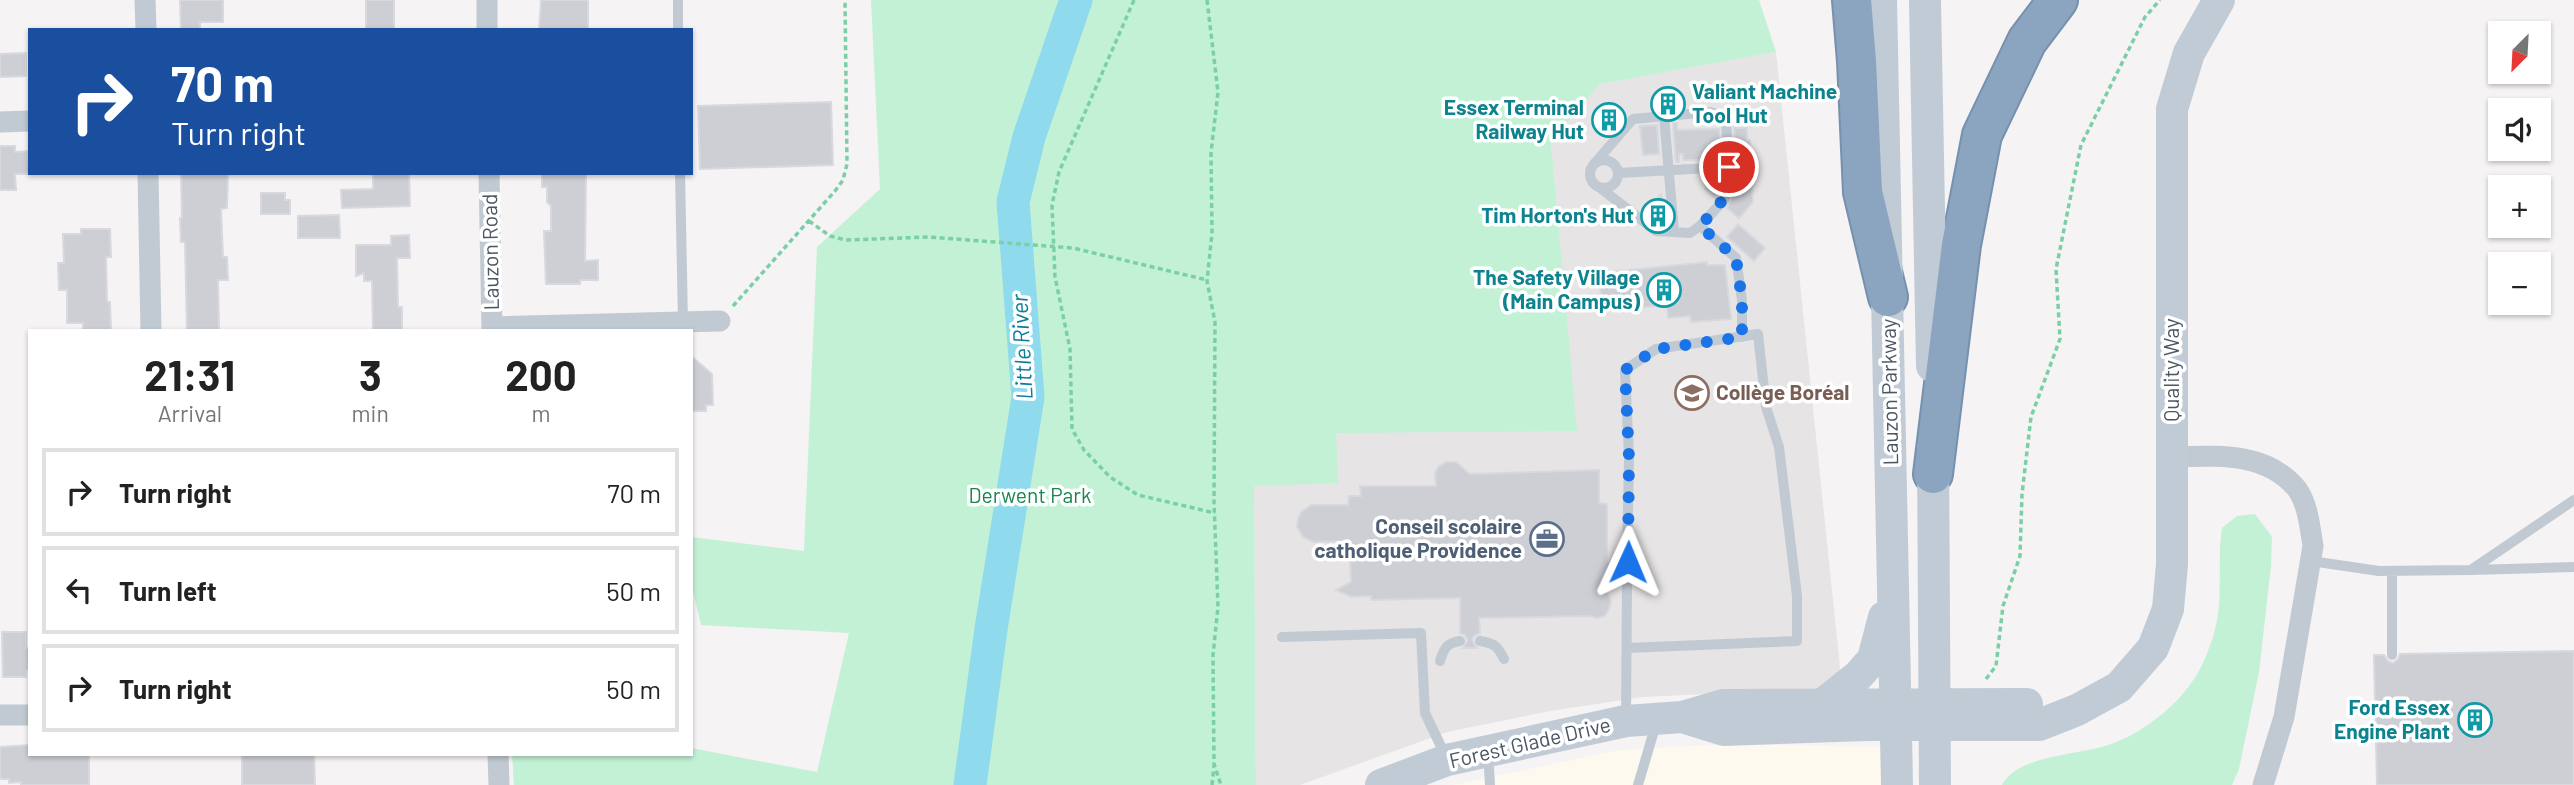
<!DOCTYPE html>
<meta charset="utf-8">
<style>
body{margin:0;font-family:Barlow,sans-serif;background:#f6f6f6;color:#222;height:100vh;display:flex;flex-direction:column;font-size:26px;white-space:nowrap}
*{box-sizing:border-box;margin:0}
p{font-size:23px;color:#767676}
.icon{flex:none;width:38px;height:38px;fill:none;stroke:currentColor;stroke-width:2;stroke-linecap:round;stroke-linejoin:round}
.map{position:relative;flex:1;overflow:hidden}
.panel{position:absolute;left:28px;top:329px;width:665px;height:427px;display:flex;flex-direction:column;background:#fff;border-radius:0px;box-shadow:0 2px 5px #0004}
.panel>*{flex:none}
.banner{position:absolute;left:28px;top:28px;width:665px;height:147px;border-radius:0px;box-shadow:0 2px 5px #0004;background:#1a4fa0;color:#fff;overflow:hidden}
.needle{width:46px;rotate:204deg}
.buttons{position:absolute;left:2488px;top:21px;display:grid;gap:14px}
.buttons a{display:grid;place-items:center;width:63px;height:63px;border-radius:0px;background:#fff;box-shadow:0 2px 5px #0004;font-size:35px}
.pin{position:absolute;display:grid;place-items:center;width:60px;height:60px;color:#fff;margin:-30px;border:4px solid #fff;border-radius:50%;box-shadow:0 2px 7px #0007}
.me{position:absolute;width:77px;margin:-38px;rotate:1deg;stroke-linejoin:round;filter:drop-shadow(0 0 5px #0008)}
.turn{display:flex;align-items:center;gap:24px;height:147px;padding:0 28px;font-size:32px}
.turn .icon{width:91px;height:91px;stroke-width:2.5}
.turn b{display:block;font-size:49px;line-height:60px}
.eta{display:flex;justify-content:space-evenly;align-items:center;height:119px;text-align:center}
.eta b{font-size:42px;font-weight:700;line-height:49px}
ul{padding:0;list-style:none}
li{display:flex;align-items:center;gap:21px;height:88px;margin:0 14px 10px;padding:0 14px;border:4px solid #e0e0e0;border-radius:0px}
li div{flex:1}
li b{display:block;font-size:26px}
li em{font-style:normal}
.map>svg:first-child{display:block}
.commercial{fill:#fdf9ef}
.education{fill:#e6e4e5}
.green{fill:#c3f1d5}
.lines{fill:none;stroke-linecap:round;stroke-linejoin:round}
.river{stroke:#90daee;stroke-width:33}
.building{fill:#cdcfd5;stroke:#d7d9de;stroke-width:2}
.highway-casing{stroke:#7690ad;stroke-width:42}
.path{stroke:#7ad0a6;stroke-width:3.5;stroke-dasharray:5 3.5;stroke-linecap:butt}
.lane{stroke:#c1cad2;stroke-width:10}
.street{stroke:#c1cad2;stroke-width:21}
.secondary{stroke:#c1cbd6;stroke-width:32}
.highway{stroke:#8ba5c1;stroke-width:38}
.route{stroke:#1a73e8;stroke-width:12;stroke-dasharray:0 21.6}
.labels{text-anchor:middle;stroke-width:7;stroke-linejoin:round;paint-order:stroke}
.culture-label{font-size:21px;font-weight:bold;fill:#0d838f;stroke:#fff;text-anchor:end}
.street-label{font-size:21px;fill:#4a5661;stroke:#fff}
.education-label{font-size:21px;font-weight:bold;fill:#785e54;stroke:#fff;text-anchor:start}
.park-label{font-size:21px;fill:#17864f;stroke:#fff}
.service-label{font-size:21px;font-weight:bold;fill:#4e5e75;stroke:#fff;text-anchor:end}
.water-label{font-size:23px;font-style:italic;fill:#0c7c9b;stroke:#fff}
</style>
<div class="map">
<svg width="2574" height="785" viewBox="0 0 2574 785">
<rect width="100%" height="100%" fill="#f5f3f3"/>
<path class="commercial" d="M 1728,744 L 1884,747 L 1885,785 L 1453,785 L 1619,750 Z"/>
<path class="education" d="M 1776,52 L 1841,677 L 1819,689 L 1642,697 L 1550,711 L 1447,732 L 1300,785 L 1256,785 L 1254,486 L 1334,352 L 1576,431 L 1551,142 L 1600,84 Z"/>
<path class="green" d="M 871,0 L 1759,0 L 1776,52 L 1600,84 L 1551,142 L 1577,431 L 1336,433 L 1338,483 L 1254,486 L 1256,785 L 514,785 L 512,754 L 691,754 L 691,748 L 817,772 L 849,633 L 701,625 L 691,582 L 691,537 L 804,551 L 817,247 L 880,189 Z
M 2255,514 L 2272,537 L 2271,566 L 2259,672 L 2239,769 L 2232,785 L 2002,785 C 2016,756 2076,755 2105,746 C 2146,734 2191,696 2206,656 C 2210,646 2214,635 2216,625 C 2223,597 2217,559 2222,528 L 2237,516 Z"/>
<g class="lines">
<path class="river" d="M 970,785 L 991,629 L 1028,397 L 1013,202 L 1029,137 L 1076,0"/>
</g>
<path class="building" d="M 180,0 L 223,0 L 223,22 L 200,22 L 200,30 L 181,30 Z
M 366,0 L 394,0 L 394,30 L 366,30 Z
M 541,0 L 588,0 L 588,30 L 539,30 Z
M 26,53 L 26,76 L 0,77 L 0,54 Z
M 831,102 L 833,165 L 700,169 L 698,106 Z
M 1673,123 L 1677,123 L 1677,130 L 1719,129 L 1721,160 L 1683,160 L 1683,154 L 1679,154 L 1679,162 L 1676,162 Z
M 1657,125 L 1659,154 L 1643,155 L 1640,126 Z
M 1734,128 L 1747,128 L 1747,140 L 1750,140 L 1753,202 L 1739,218 L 1727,208 L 1738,184 Z
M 0,146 L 15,146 L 15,152 L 28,151 L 29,174 L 15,174 L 16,190 L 0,190 Z
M 181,173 L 228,173 L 227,208 L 221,209 L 223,257 L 227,257 L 228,280 L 218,280 L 219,331 L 187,331 L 185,242 L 181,242 L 180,218 L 182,218 Z
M 373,173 L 409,173 L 410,206 L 342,208 L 341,190 L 373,189 Z
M 542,173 L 586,173 L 585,261 L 598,260 L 598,280 L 580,280 L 580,284 L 546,284 L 544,231 L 551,231 L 551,206 L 547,202 L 547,187 L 542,187 Z
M 1722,175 L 1722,183 L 1715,198 L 1705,189 L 1704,176 Z
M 261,193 L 285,193 L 285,200 L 290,200 L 290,214 L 261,214 Z
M 1661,194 L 1664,224 L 1646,211 Z
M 339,215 L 340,238 L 298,238 L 298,216 Z
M 1738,224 L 1765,248 L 1754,261 L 1727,237 Z
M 81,229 L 110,229 L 111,257 L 106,257 L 107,302 L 110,302 L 111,331 L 83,331 L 83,323 L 67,323 L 67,290 L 59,290 L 58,263 L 64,263 L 63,234 L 81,234 Z
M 409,235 L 410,258 L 397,258 L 398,307 L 402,307 L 402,331 L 373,331 L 372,281 L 364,281 L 364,273 L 356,276 L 356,245 L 391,245 L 391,236 Z
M 1707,262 L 1707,265 L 1725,265 L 1731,319 L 1691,322 L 1690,316 L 1668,318 L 1667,305 L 1602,311 L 1599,273 Z
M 691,356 L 712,374 L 713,405 L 706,405 L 706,411 L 691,411 Z
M 1447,462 L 1456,462 L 1470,474 L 1599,470 L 1599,503 L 1607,504 L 1607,562 L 1619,562 L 1622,568 L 1628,570 L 1633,567 L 1635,562 L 1640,562 L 1639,583 L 1635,583 L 1633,579 L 1628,575 L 1623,577 L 1619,583 L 1603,583 L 1611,600 L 1609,609 L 1605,616 L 1597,618 L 1588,616 L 1479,618 L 1480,633 L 1474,636 L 1472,640 L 1477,648 L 1463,648 L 1468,640 L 1465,635 L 1460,633 L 1460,598 L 1371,600 L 1371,596 L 1351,597 L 1336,590 L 1351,582 L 1349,541 L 1313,542 L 1303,537 L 1297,527 L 1298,518 L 1301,512 L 1311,505 L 1348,505 L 1349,496 L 1361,496 L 1360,486 L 1436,486 L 1435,473 L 1438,467 Z
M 2,632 L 26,632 L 26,648 L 30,648 L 30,670 L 26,670 L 26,677 L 3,677 Z
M 2574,651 L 2574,785 L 2377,785 L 2374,655 L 2384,655 L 2388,661 L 2393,663 L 2398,659 L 2400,654 Z
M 30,745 L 30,754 L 89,754 L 89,785 L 21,785 L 21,782 L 9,783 L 9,779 L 0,779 L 0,747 Z
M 314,754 L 315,785 L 242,785 L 242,755 Z"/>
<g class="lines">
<g class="highway-casing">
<path id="highway" d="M 1852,0 L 1857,61 L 1863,192 L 1888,297
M 1933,474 L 1961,245 L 1982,135 L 2027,41 L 2058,0"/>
</g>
<path class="path" d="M 1134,0 L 1059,172 L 1052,205 L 1055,277 L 1070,349 L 1072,429 L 1084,450 L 1110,477 L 1138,495 L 1215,513
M 1207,0 L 1218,92 L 1211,153 L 1212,233 L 1207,281 L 1215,322 L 1214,502 L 1218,607 L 1213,655 L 1214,764 L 1221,785
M 809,221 L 830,236 L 846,240 L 929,237 L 1073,248 L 1207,280
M 733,306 L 835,191 L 843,180 L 847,164 L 845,0
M 1986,679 L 1996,666 L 2003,606 L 2020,556 L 2022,494 L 2031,417 L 2060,339 L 2056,269 L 2081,145 L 2145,17 L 2160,0
M 1212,785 L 1214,766"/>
<path class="lane" d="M 678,0 L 678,30
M 1664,116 L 1674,232
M1590 174a14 14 0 1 1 28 0a14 14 0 1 1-28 0Z
M 1594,164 L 1633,119 L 1710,112 L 1720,115 L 1726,122 L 1730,184 L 1724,200 L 1700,226 L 1736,258 L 1742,300 L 1742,337
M 680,173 L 683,322
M 1618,173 L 1729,167
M 1599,187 L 1656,231 L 1690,233 L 1700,226
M 2311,561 L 2379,571 L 2471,570 L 2574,500
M 2471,570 L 2574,567
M 2392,571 L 2392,655
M 1282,637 L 1421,633 L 1425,713 L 1446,757
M 1480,641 C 1494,643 1498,646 1504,659
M 1627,648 L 1797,641 L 1797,596 L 1779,447 L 1766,407 L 1758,334 L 1656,349 L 1625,370 L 1629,458 L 1627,562
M 1440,661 C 1444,648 1447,643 1460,641
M 1626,718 L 1627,583
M 1488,753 L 1490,785
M 1638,785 L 1656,724"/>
<path class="street" d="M 145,0 L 146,30
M 487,0 L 487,30
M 0,122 L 30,121
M 148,173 L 151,331
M 489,173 L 492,331
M 492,327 L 720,321
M 2172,457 C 2217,456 2266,451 2297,489 C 2308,504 2310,528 2313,546 L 2284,717 L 2263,785
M 0,715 L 30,715
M 498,754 L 499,785"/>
<path class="secondary" d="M 1881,0 L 1897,785
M 1925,0 L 1932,366
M 1933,449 L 1935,785
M 1824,703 L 1858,676 L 1873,659 L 1884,617
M 1682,717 L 1724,730 L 1866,725 L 2039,725 L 2077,710 L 2119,687 L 2153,648 L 2168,609 L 2172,564 L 2172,109 L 2189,53 L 2219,0
M 1381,785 L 1447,760 L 1626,721 L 1682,717 L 1723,705 L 2027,704"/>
<use href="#highway" class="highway"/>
</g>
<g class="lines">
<path class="route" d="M 1628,562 L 1629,458 L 1625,370 L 1656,349 L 1742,337 L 1742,300 L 1736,258 L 1700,226 C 1719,205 1731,197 1729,167"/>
</g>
<defs>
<g id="building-ring" transform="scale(1.75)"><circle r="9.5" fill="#fff" stroke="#0f9aa8" stroke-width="1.5"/><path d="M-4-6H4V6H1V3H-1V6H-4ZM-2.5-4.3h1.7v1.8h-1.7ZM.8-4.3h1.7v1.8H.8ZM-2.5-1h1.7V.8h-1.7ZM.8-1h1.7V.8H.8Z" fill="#0f9aa8"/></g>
<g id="university-ring" transform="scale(1.75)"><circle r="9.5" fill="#fff" stroke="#8d6e63" stroke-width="1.5"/><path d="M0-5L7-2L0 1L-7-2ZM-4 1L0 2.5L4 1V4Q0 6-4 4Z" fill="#8d6e63"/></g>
<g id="office-ring" transform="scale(1.75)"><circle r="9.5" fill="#fff" stroke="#5c6f8a" stroke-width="1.5"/><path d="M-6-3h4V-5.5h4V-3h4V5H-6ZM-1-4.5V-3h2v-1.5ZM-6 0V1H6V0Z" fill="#5c6f8a"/></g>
</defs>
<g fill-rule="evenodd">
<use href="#building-ring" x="1668" y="104"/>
<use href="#building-ring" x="1609" y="120"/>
<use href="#building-ring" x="1658" y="216"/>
<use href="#building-ring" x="1664" y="290"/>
<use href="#university-ring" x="1692" y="393"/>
<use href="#office-ring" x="1547" y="539"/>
<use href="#building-ring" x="2475" y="720"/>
</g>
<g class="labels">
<g class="culture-label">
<text x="1692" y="99" text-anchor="start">Valiant Machine<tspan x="1692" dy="24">Tool Hut</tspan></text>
<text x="1584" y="115">Essex Terminal<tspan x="1584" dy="24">Railway Hut</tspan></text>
<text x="1634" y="223">Tim Horton's Hut</text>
<text x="1640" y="285">The Safety Village<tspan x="1640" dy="24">(Main Campus)</tspan></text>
<text x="2450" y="715">Ford Essex<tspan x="2450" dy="24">Engine Plant</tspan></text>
</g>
<g class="street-label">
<text transform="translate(491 252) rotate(-91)" y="7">Lauzon Road</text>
<text transform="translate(2172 370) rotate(-90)" y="7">Quality Way</text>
<text transform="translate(1890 392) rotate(-91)" y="7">Lauzon Parkway</text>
<text transform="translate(1530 743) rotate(-13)" y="7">Forest Glade Drive</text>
</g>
<g class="education-label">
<text x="1716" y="400">Collège Boréal</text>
</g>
<g class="park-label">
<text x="1030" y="503">Derwent Park</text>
</g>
<g class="service-label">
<text x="1522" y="534">Conseil scolaire<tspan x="1522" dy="24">catholique Providence</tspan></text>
</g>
<g class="water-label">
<text transform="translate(1022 347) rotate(-93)" y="8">Little River</text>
</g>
</g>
</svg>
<div class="buttons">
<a><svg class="needle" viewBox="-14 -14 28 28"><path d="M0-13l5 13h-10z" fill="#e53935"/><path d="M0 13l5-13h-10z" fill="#767676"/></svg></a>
<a><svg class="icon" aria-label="sound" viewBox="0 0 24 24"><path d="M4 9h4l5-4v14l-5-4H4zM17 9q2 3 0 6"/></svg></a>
<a>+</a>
<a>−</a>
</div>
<div class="pin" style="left:1729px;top:167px;background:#d93025"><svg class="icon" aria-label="arrive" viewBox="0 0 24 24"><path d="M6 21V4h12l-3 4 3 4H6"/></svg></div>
<svg class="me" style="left:1628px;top:562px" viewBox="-20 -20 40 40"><path d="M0-17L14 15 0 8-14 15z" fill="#1a73e8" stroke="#fff" stroke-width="4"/></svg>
<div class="banner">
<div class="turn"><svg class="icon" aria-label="right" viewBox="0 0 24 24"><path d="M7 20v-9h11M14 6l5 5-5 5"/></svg><div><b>70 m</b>Turn right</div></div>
</div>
<section class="panel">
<div class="eta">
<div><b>21:31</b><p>Arrival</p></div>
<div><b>3</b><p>min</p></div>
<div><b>200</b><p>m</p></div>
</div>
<ul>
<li><svg class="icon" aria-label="right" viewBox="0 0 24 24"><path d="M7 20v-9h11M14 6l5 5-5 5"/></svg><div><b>Turn right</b></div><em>70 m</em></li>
<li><svg class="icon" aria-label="left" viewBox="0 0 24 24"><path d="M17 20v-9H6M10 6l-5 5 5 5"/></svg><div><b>Turn left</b></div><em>50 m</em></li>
<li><svg class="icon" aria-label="right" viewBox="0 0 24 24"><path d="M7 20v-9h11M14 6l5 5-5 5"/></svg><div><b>Turn right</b></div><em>50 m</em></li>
</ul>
</section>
</div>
